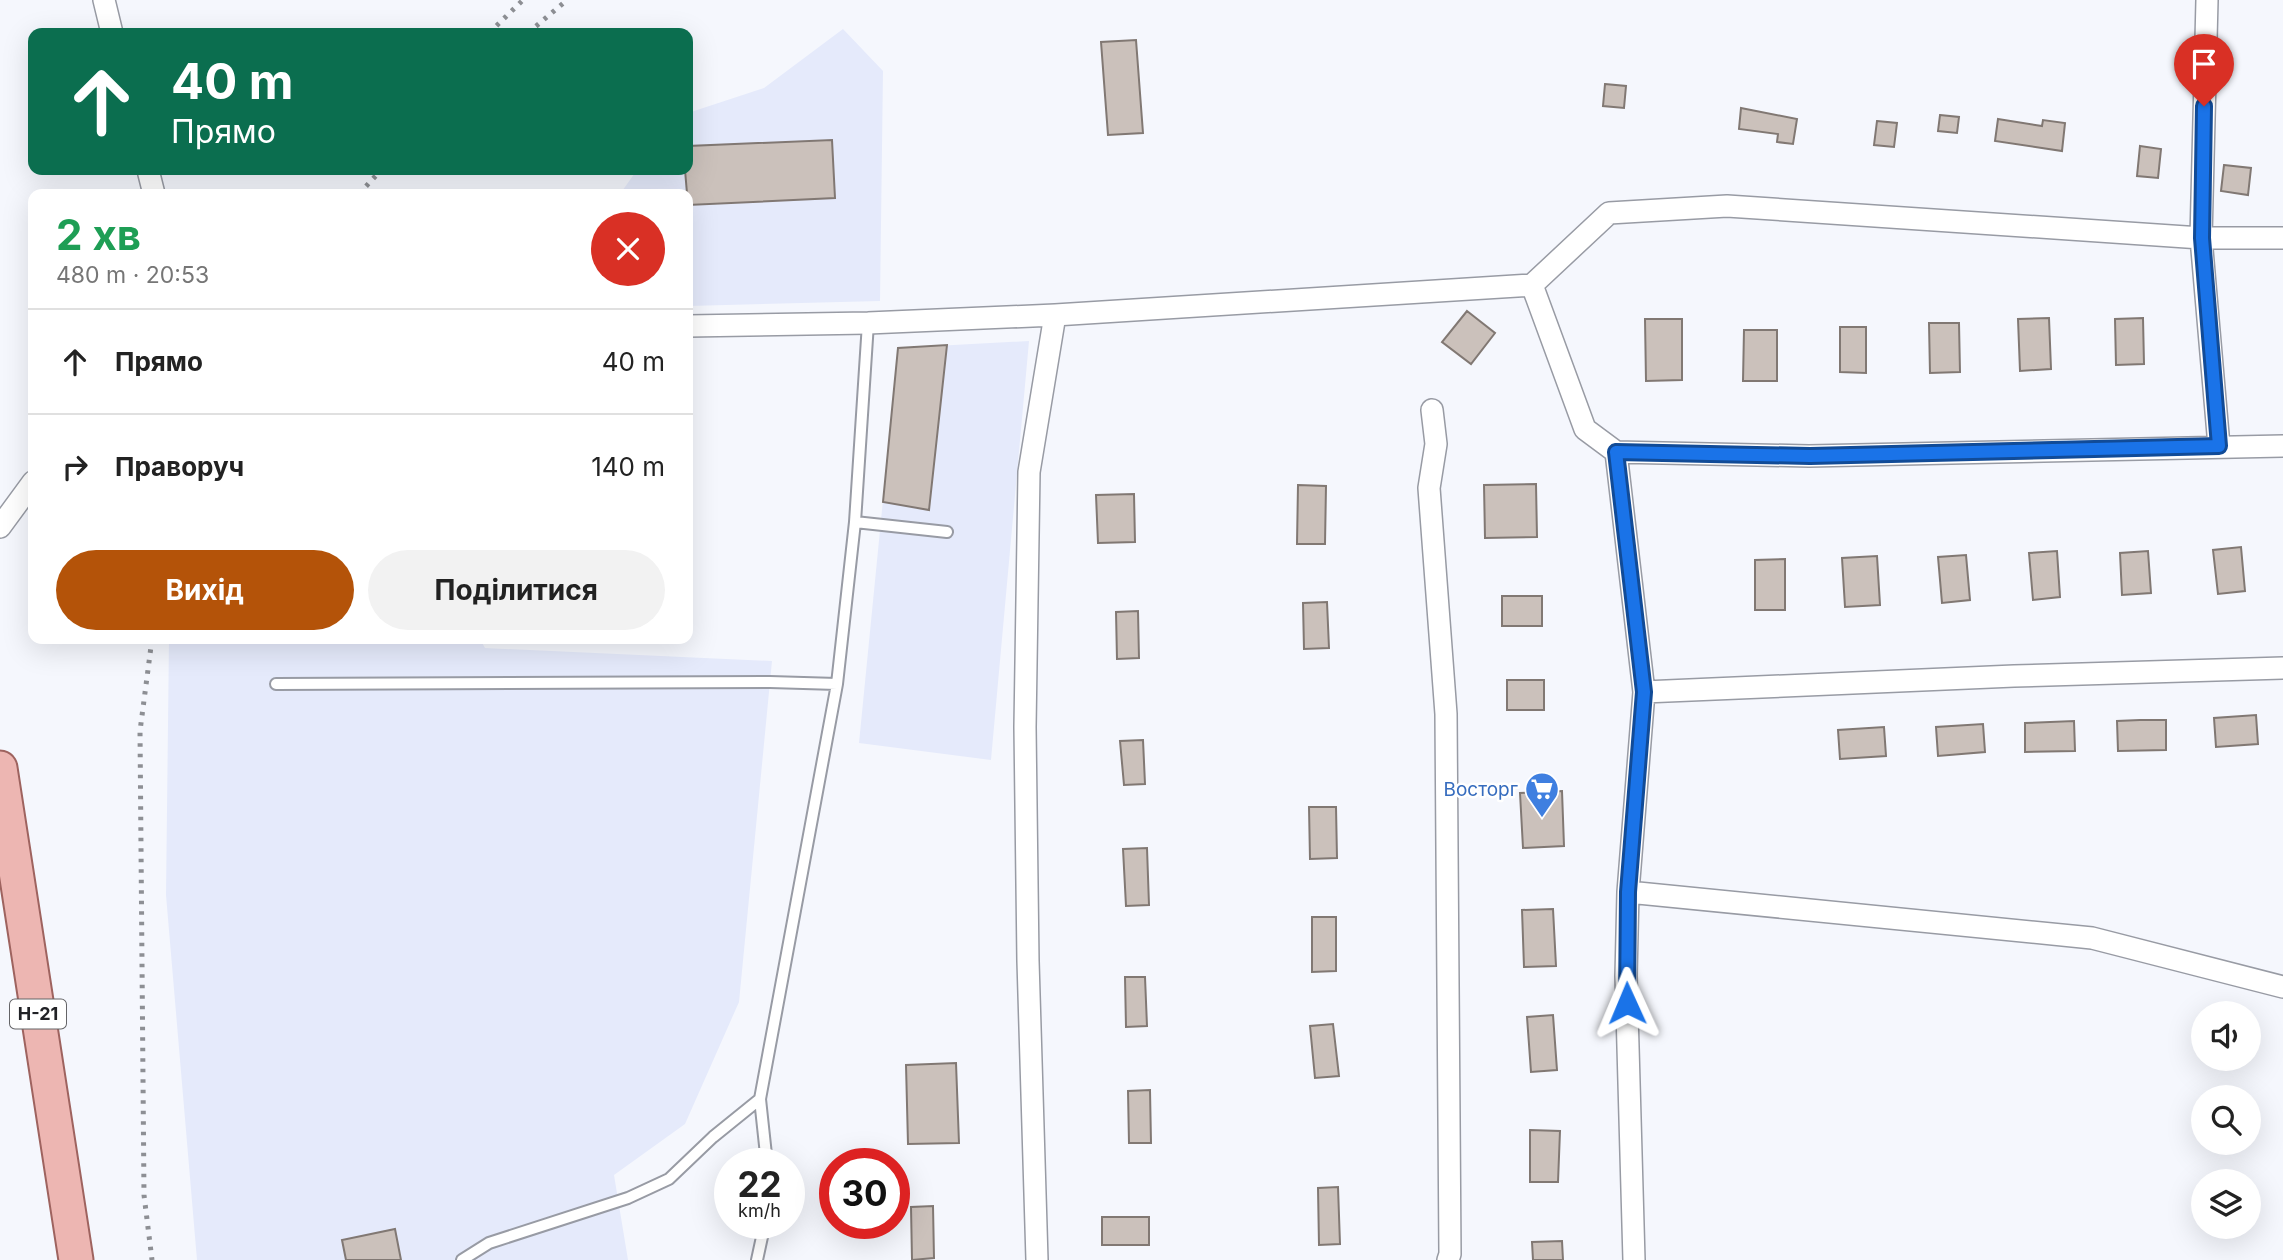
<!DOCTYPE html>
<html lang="uk">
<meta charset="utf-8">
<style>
body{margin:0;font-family:Inter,sans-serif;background:#f2f2f2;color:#222;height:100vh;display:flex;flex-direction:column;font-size:26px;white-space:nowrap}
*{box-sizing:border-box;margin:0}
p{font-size:23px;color:#767676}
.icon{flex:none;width:38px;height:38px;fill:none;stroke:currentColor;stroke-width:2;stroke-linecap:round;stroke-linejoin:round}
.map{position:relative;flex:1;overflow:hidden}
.details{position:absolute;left:28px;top:189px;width:665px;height:455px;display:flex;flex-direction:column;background:#fff;border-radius:14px;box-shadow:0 7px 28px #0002}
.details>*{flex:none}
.guide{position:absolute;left:28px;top:28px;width:665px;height:147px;border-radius:14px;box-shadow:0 7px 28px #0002;background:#0b6e4f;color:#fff;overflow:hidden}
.tools{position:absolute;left:2191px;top:1001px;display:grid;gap:14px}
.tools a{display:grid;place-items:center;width:70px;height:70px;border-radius:50%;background:#fff;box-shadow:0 7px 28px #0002;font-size:35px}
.speed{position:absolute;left:714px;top:1148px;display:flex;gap:14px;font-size:35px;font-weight:700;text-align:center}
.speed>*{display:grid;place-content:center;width:91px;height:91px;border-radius:50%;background:#fff;box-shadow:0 7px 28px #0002;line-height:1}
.speed small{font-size:18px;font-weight:400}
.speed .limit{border:10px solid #d22;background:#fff;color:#111}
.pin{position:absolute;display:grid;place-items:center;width:60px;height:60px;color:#fff;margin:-72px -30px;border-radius:50% 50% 50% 0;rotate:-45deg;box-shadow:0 0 7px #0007}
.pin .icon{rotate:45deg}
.me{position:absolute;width:77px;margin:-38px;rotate:359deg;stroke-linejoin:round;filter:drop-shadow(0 0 5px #0008)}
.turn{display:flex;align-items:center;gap:24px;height:147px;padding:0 28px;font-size:32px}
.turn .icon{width:91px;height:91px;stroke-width:2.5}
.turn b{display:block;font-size:49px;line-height:60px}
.round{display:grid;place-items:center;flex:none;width:74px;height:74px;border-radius:37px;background:#f2f2f2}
.headline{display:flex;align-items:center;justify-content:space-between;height:119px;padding:0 28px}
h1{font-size:42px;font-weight:700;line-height:52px;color:#1e9e55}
.primary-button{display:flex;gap:14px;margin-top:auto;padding:14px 28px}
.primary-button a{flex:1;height:80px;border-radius:42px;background:#b45309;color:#fff;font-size:28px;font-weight:700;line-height:80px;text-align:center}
.primary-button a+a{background:#f2f2f2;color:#222}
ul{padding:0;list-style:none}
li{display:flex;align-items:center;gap:21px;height:105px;padding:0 28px;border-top:2px solid #e0e0e0}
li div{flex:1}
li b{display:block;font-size:26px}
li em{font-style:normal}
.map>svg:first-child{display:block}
.built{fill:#e5eafb}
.building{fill:#cbc1bb;stroke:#817873;stroke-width:2}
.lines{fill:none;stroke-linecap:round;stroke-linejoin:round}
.lane-casing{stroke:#989ba4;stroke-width:14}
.street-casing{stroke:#989ba4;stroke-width:24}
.primary-casing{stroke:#9e635f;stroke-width:37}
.lane{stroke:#fff;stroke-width:10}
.street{stroke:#fff;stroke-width:21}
.primary{stroke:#edb6b2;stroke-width:33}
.rail{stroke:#8d8f94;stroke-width:5;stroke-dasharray:3.5 7;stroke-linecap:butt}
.route-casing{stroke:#114b97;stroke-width:18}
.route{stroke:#1a73e8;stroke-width:12}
.labels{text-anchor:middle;stroke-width:5;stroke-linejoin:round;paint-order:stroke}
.shield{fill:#fff;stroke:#646467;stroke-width:2}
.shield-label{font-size:18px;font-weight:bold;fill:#212226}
.shop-label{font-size:19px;fill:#366cbe;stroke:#fff;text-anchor:end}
</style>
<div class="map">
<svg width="2283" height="1260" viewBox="0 0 2283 1260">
<rect width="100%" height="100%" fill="#f5f7fd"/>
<path class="built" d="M 843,29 L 883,71 L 880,301 L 688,306 L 688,194 L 620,194 L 637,170 L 688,170 L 688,113 L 764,88 Z
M 1029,341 L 991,760 L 859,743 L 898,348 Z
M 169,639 L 480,639 L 485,648 L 772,661 L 739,1002 L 685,1124 L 614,1175 L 628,1260 L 197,1260 L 166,895 Z"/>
<path class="building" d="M 1136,40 L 1143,133 L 1108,135 L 1101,42 Z
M 1605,84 L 1626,86 L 1624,108 L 1603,106 Z
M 1741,108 L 1797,119 L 1793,144 L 1777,142 L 1778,134 L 1739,129 Z
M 1940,115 L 1959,117 L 1957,133 L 1938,131 Z
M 1998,119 L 2042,126 L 2043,120 L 2065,123 L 2062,151 L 1995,141 Z
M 1877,121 L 1897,123 L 1894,147 L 1874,145 Z
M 832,140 L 835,198 L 688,205 L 685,170 L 688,170 L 688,146 Z
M 2140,146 L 2161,149 L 2158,178 L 2137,176 Z
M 2224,165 L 2251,168 L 2248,195 L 2221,191 Z
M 1467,311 L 1495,333 L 1471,364 L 1442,342 Z
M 2049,318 L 2051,369 L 2020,371 L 2018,319 Z
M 2143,318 L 2144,364 L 2116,365 L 2115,319 Z
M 1645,319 L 1682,319 L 1682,380 L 1646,381 Z
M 1929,323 L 1959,323 L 1960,372 L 1930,373 Z
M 1840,327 L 1866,327 L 1866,373 L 1840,372 Z
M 1744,330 L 1777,330 L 1777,381 L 1743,381 Z
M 947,345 L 929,510 L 883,502 L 898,348 Z
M 1536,484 L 1537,537 L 1485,538 L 1484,485 Z
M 1298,485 L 1326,486 L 1325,544 L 1297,544 Z
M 1134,494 L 1135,542 L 1098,543 L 1096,495 Z
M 2241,547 L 2245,591 L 2218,594 L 2213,550 Z
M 2057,551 L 2060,597 L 2033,600 L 2029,553 Z
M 2148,551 L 2151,593 L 2122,595 L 2120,553 Z
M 1966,555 L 1970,600 L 1942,603 L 1938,557 Z
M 1877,556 L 1880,605 L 1845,607 L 1842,558 Z
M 1785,559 L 1785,610 L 1755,610 L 1755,560 Z
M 1502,596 L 1542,596 L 1542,626 L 1502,626 Z
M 1327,602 L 1329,648 L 1304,649 L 1303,603 Z
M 1138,611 L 1139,658 L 1117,659 L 1116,612 Z
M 1507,680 L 1544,680 L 1544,710 L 1507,710 Z
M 2256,715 L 2258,744 L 2216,747 L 2214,718 Z
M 2140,720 L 2166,720 L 2166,750 L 2118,751 L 2117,721 Z
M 2074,721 L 2075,751 L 2025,752 L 2025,723 Z
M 1983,724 L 1985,752 L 1938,756 L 1936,727 Z
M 1884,727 L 1886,756 L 1840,759 L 1838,730 Z
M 1143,740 L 1145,784 L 1124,785 L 1120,741 Z
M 1562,791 L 1564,846 L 1523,848 L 1520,793 Z
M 1309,807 L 1336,807 L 1337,858 L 1310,859 Z
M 1147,848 L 1149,905 L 1126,906 L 1123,849 Z
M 1553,909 L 1556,966 L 1524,967 L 1522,910 Z
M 1312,917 L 1336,917 L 1336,971 L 1312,972 Z
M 1125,977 L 1145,977 L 1147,1026 L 1126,1027 Z
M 1553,1015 L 1557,1070 L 1531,1072 L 1527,1017 Z
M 1333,1024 L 1339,1076 L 1315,1078 L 1310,1026 Z
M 956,1063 L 959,1143 L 908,1144 L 906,1065 Z
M 1150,1090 L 1151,1143 L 1129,1143 L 1128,1091 Z
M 1530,1130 L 1560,1131 L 1558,1182 L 1530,1182 Z
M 1338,1187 L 1340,1244 L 1319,1245 L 1318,1188 Z
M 933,1206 L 934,1258 L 912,1260 L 911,1207 Z
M 1102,1217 L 1149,1217 L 1149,1245 L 1102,1245 Z
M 395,1229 L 401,1260 L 346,1260 L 342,1240 Z
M 1562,1241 L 1563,1260 L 1533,1260 L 1532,1242 Z"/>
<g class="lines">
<g class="lane-casing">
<path id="lane" d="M 868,323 L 855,522 L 947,532
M 276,684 L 770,682 L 837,684
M 767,1164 L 760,1099 L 837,684 L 855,522
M 462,1260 L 489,1243 L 628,1198 L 669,1179 L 713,1137 L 760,1099
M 757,1260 L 765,1223"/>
</g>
<g class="street-casing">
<path id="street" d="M 104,0 L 112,33
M 2207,0 L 2201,238 L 2219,446
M 148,170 L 154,194
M 1532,285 L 1585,429 L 1616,452 L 1644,692 L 1628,892 L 1626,976 L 1634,1260
M 688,326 L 868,323 L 1055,315 L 1532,285 L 1609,213 L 1727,206 L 2201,238 L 2283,238
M 1432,410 L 1436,444 L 1429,488 L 1446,714 L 1450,1254 L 1448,1260
M 1616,452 L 1809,456 L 2283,446
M 0,527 L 33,482
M 1644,692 L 2014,676 L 2283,668
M 1628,892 L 2092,938 L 2283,987
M 1037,1260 L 1028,961 L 1025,727 L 1029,472 L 1055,315"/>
</g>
<g class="primary-casing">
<path id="primary" d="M 0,768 L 76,1260"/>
</g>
<use href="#lane" class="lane"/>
<use href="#street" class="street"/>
<use href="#primary" class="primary"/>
<path class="rail" d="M 489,33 L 523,0
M 528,33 L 567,0
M 359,194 L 381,170
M 152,639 L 140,731 L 144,1195 L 152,1260"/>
</g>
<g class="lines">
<g class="route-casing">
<path id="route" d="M 1627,1003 L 1628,892 L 1644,692 L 1616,452 L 1810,456 L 2219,446 L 2202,238 L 2204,106"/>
</g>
<use href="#route" class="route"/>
</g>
<defs>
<g id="supermarket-pin" transform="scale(1.75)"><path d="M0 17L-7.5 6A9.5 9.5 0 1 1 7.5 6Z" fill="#3f7fe0" stroke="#fff"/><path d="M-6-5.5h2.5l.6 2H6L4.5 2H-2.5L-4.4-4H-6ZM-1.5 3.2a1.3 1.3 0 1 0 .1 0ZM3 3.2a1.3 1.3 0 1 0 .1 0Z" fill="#fff"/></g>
</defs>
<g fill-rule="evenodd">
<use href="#supermarket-pin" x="1542" y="789"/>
</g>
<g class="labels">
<rect class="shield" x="10" y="999.5" width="56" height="29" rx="5"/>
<g class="shield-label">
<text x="38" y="1020">Н-21</text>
</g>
<g class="shop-label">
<text x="1518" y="796">Восторг</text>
</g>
</g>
</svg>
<div class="tools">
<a><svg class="icon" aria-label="sound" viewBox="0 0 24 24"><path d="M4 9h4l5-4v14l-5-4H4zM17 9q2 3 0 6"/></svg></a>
<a><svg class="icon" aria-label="search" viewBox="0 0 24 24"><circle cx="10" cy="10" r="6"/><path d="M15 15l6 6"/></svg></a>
<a><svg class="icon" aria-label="layers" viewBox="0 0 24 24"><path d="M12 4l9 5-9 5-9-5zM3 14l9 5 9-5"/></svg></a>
</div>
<div class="speed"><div>22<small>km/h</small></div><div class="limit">30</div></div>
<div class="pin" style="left:2204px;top:106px;background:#d93025"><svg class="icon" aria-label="arrive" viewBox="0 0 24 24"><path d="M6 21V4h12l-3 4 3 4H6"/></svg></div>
<svg class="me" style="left:1627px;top:1003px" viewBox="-20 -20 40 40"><path d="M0-17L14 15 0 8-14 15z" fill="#1a73e8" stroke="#fff" stroke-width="4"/></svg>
<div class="guide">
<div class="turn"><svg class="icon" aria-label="ahead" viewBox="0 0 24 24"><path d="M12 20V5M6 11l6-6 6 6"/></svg><div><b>40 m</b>Прямо</div></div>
</div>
<section class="details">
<div class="headline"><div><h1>2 хв</h1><p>480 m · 20:53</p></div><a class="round" style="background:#d93025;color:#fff"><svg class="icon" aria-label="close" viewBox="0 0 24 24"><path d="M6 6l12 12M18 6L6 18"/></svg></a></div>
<ul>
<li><svg class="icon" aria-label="ahead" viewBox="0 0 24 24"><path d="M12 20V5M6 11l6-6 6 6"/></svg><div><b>Прямо</b></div><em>40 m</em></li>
<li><svg class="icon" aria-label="right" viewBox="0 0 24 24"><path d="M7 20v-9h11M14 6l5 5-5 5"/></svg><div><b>Праворуч</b></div><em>140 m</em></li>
</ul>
<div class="primary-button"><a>Вихід</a><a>Поділитися</a></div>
</section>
</div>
